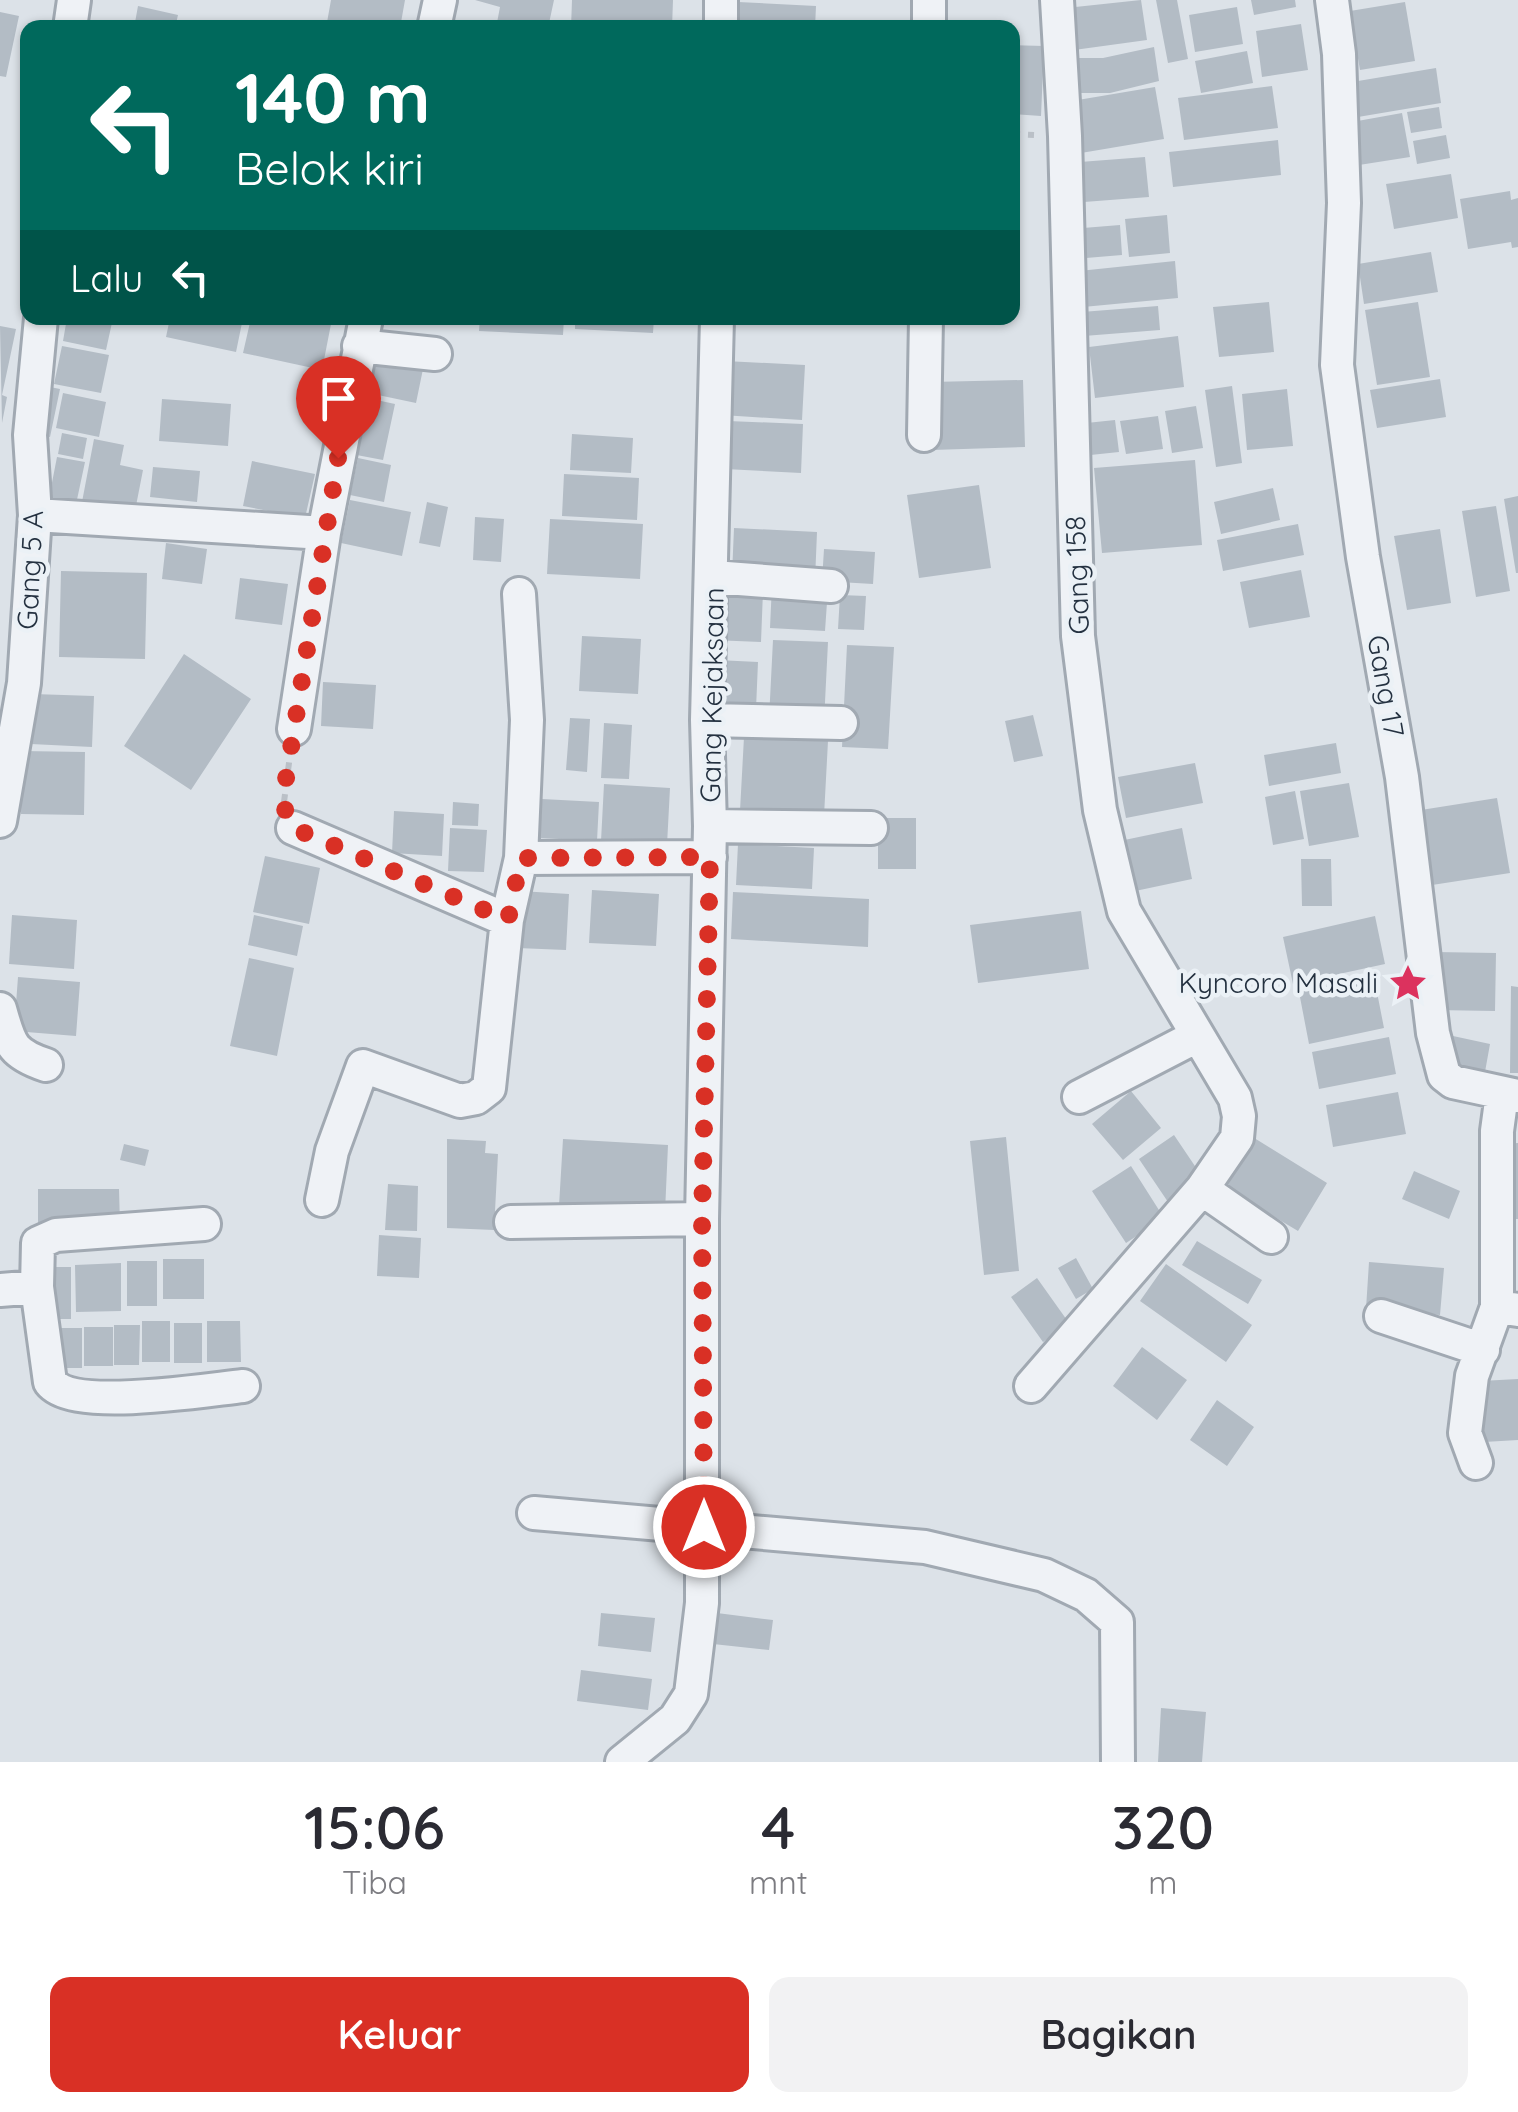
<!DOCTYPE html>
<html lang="id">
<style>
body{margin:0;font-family:Quicksand,sans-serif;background:#f2f2f3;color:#2b2b33;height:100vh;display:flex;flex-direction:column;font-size:38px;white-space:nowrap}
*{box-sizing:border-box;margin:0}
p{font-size:32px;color:#7c7c81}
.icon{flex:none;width:55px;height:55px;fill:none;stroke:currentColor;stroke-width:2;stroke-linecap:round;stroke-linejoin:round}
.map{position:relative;height:1762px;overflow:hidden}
.details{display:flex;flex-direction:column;background:#fff;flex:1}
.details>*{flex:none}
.hud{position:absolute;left:20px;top:20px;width:1000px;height:305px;border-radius:20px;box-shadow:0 2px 8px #0004;background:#00695c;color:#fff;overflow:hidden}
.pin{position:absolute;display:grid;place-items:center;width:85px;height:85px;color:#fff;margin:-102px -42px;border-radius:50% 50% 50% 0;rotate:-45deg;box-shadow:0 0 10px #0007}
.pin .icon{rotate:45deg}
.me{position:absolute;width:110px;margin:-55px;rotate:0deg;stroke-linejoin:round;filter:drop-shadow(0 0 8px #0008)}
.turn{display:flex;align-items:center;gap:35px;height:210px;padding:0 50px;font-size:45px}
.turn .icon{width:130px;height:130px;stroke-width:2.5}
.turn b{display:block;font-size:70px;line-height:85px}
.then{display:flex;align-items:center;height:95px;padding:0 50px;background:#0003;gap:20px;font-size:38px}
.eta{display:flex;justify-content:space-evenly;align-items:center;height:170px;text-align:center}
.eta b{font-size:60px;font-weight:600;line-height:70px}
.primary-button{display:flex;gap:20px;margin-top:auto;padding:20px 50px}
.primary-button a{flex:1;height:115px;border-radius:20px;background:#d93025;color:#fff;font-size:40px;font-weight:600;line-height:115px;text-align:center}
.primary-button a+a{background:#f2f2f3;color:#2b2b33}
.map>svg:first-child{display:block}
.building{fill:#b3bcc5}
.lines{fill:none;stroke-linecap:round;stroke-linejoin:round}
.street-casing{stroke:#a1a9b2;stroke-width:38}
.path{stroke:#bac0c7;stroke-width:6;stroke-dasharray:8 8;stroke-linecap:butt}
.street{stroke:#eff2f6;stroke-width:32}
.route{stroke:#d93025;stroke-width:18;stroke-dasharray:0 32.4}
.labels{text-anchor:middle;stroke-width:9;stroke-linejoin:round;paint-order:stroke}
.street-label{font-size:28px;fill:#243140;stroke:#ebf1f6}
.poi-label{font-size:28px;fill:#243140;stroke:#ebf1f6;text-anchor:end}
</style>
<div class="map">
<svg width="1518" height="1762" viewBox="0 0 1518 1762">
<rect width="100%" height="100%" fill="#dce2e8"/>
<path class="building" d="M 331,0 L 405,0 L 400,28 L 326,28 Z
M 475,0 L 554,0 L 548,28 L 496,28 L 500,7 Z
M 572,0 L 673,0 L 672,28 L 571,28 Z
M 1141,0 L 1147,40 L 1074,50 L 1066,8 Z
M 1156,0 L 1177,0 L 1188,59 L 1168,63 Z
M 1251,0 L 1295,0 L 1296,7 L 1254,15 Z
M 738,2 L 816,6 L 815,28 L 737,28 Z
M 1405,2 L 1415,61 L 1360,70 L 1350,11 Z
M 138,6 L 178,15 L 175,28 L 134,28 Z
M 1237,7 L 1243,44 L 1195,52 L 1189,15 Z
M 0,12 L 19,16 L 6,77 L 0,76 Z
M 1301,24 L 1308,70 L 1262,77 L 1256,31 Z
M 1012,45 L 1044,46 L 1041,116 L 1012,114 Z
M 1154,47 L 1159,81 L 1110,93 L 1070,93 L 1071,58 L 1103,58 Z
M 1247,51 L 1253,83 L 1201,93 L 1195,61 Z
M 1436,68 L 1441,103 L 1358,117 L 1352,82 Z
M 1272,86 L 1278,128 L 1184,140 L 1178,98 Z
M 1155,87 L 1164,139 L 1075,154 L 1066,102 Z
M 1439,107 L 1442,128 L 1411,133 L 1407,112 Z
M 1402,113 L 1410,157 L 1359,165 L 1352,122 Z
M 1446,135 L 1450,158 L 1417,164 L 1413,141 Z
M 1278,140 L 1281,175 L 1173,187 L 1169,152 Z
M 1145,157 L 1149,197 L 1084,202 L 1080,162 Z
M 1451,174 L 1458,218 L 1394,229 L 1386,184 Z
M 1510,191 L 1511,200 L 1518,198 L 1518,247 L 1512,248 L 1511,242 L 1468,249 L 1460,199 Z
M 1167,215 L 1170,253 L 1129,257 L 1125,219 Z
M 1120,225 L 1122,255 L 1086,258 L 1083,228 Z
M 1431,252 L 1438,292 L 1364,304 L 1358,264 Z
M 1175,261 L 1178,298 L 1083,307 L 1079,271 Z
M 1269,302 L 1274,352 L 1219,357 L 1213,307 Z
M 1418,302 L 1430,377 L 1377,385 L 1365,310 Z
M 1158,306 L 1160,330 L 1071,337 L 1069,313 Z
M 67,318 L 113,318 L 106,350 L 63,341 Z
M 170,318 L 243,318 L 236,352 L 166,337 Z
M 251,318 L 332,319 L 322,370 L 243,353 Z
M 480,318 L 564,318 L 563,335 L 479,331 Z
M 575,318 L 654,318 L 653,333 L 575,329 Z
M 747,318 L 802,318 L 802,323 Z
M 0,326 L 16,329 L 2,395 L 7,397 L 2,423 Z
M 1178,336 L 1184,387 L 1095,398 L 1089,347 Z
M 62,346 L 109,355 L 101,393 L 54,384 Z
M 366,358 L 423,369 L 416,403 L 359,391 Z
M 725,361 L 805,365 L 802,420 L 722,415 Z
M 1440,379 L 1446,417 L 1377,428 L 1370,390 Z
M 1023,380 L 1025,447 L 932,450 L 931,382 Z
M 45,386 L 60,389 L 50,437 L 36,434 Z
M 1232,386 L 1242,463 L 1216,467 L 1205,390 Z
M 1287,389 L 1293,446 L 1247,450 L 1242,394 Z
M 63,393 L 106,402 L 99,437 L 56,428 Z
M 358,396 L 395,404 L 383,460 L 346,453 Z
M 162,399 L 231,404 L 228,446 L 159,441 Z
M 1196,406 L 1203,448 L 1172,453 L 1165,411 Z
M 1158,416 L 1163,449 L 1126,454 L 1120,421 Z
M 1115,420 L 1119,452 L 1081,456 L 1077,424 Z
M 728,421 L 803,424 L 801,473 L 725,469 Z
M 62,433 L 87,438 L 83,459 L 58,454 Z
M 572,434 L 633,438 L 631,473 L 570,470 Z
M 94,439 L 124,445 L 120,465 L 143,470 L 135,511 L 82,502 Z
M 57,457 L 85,462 L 75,509 L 48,503 Z
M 358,458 L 391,465 L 384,502 L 350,495 Z
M 1195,460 L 1202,545 L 1102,553 L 1094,468 Z
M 252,461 L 315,474 L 305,518 L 243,506 Z
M 153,467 L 200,471 L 197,502 L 150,497 Z
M 564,474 L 639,478 L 637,520 L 562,516 Z
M 979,485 L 991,568 L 919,578 L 907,495 Z
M 1273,488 L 1280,520 L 1221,534 L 1214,502 Z
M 1518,496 L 1518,573 L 1516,573 L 1504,499 Z
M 350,500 L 411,512 L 402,556 L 341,543 Z
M 427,502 L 448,507 L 440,547 L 419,543 Z
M 1496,506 L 1510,591 L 1476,597 L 1462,511 Z
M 475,517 L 504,519 L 501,562 L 473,560 Z
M 550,519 L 643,524 L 640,579 L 547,574 Z
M 1298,524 L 1304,555 L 1223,571 L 1217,540 Z
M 734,528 L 817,532 L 815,580 L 732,575 Z
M 1440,529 L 1451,603 L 1407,610 L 1394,536 Z
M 166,543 L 207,549 L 202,584 L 162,579 Z
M 824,549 L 875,552 L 873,584 L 822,581 Z
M 1301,570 L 1310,617 L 1249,628 L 1240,582 Z
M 61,571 L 147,573 L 145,659 L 59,657 Z
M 240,578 L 288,584 L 282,625 L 235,619 Z
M 772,584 L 828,588 L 825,631 L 770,628 Z
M 714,588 L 763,591 L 761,642 L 712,640 Z
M 840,595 L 866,596 L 864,630 L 838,629 Z
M 582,636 L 641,639 L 638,694 L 579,691 Z
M 773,640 L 828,642 L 824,722 L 769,719 Z
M 847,645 L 894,647 L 888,749 L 842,747 Z
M 184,654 L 251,699 L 191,790 L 124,746 Z
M 717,660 L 758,662 L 756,709 L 714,707 Z
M 323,682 L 376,685 L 373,729 L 321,726 Z
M 33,694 L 94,696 L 92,747 L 31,744 Z
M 1033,715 L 1043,756 L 1014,762 L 1005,721 Z
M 570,718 L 590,719 L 587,772 L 566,770 Z
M 604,723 L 632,725 L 629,779 L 601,778 Z
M 744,737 L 828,741 L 824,816 L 740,811 Z
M 1336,743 L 1341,773 L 1269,786 L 1264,755 Z
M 22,751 L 85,752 L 84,815 L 21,814 Z
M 1195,763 L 1203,803 L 1126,818 L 1118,777 Z
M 1349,783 L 1359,837 L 1309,846 L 1300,791 Z
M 604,784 L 670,788 L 667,845 L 601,841 Z
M 1295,791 L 1304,839 L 1273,845 L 1265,797 Z
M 1497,798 L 1510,873 L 1432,885 L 1421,810 Z
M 542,799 L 599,802 L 597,841 L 540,838 Z
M 453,802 L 479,804 L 478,826 L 452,825 Z
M 394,811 L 444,814 L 442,856 L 392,853 Z
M 878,818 L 916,818 L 916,869 L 878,869 Z
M 450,828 L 487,830 L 484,872 L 448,871 Z
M 1182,828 L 1192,879 L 1121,894 L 1110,843 Z
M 738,844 L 814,848 L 812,889 L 736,885 Z
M 265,856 L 320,868 L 309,924 L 253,912 Z
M 1301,859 L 1331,859 L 1332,906 L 1302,906 Z
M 592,890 L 659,894 L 656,946 L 589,943 Z
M 520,891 L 569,894 L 566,950 L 517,948 Z
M 733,892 L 869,899 L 868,947 L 731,939 Z
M 1081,911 L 1089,969 L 978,983 L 970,925 Z
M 12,915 L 77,920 L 74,969 L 9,964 Z
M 254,915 L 303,926 L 297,956 L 248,945 Z
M 1375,916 L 1385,964 L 1293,984 L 1283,937 Z
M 1435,952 L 1496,953 L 1495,1011 L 1434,1010 Z
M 249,958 L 294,968 L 277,1056 L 230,1046 Z
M 18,977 L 80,982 L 76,1036 L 14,1031 Z
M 1374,977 L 1384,1028 L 1309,1044 L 1299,992 Z
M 1511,986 L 1518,987 L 1518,1073 L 1510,1073 Z
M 1453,1036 L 1490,1044 L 1483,1083 L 1446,1076 Z
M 1389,1037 L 1396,1074 L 1319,1089 L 1312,1052 Z
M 1131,1091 L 1161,1128 L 1123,1160 L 1092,1124 Z
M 1398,1092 L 1406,1134 L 1333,1147 L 1326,1105 Z
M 1174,1135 L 1203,1178 L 1168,1202 L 1139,1159 Z
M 1251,1136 L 1327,1183 L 1298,1231 L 1221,1185 Z
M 1006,1137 L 1019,1271 L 984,1275 L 970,1141 Z
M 447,1139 L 486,1141 L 485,1153 L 498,1154 L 494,1230 L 447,1228 Z
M 563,1139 L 668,1145 L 665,1212 L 559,1206 Z
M 1518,1143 L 1518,1219 L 1504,1219 L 1502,1144 Z
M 124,1144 L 149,1150 L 145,1166 L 120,1160 Z
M 1131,1166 L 1164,1218 L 1126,1243 L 1092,1191 Z
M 1414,1171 L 1460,1191 L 1449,1219 L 1402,1199 Z
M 388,1184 L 418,1186 L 417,1231 L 385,1230 Z
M 38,1189 L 119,1189 L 120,1225 L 38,1225 Z
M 379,1235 L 421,1238 L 419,1278 L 377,1276 Z
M 1197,1241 L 1262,1280 L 1248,1304 L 1182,1265 Z
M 1076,1258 L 1093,1289 L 1076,1299 L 1058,1268 Z
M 163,1259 L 204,1259 L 204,1299 L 163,1299 Z
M 127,1261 L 157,1261 L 157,1306 L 127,1306 Z
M 1369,1262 L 1444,1268 L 1440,1315 L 1366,1309 Z
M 121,1263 L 121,1311 L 76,1312 L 75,1265 Z
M 1166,1264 L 1252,1325 L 1226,1362 L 1140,1301 Z
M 42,1267 L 71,1267 L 71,1319 L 42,1319 Z
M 1037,1278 L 1069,1323 L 1043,1342 L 1011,1297 Z
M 142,1321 L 170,1321 L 170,1362 L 142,1362 Z
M 207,1321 L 240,1321 L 241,1362 L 207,1362 Z
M 174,1323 L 202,1323 L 202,1363 L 174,1363 Z
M 114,1325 L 140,1325 L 139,1365 L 114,1365 Z
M 84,1327 L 113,1327 L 113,1366 L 84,1366 Z
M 54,1328 L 82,1328 L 82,1368 L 54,1368 Z
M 1142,1347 L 1187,1380 L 1157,1420 L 1113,1386 Z
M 1518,1379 L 1518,1440 L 1484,1442 L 1481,1381 Z
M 1217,1400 L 1254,1427 L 1227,1466 L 1190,1440 Z
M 601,1613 L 655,1618 L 651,1652 L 598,1646 Z
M 717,1613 L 773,1620 L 769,1650 L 713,1644 Z
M 581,1670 L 652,1679 L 648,1710 L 577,1701 Z
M 1161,1708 L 1206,1712 L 1202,1762 L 1158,1762 Z"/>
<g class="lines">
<g class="street-casing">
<path id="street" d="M 1332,0 L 1339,54 L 1344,203 L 1337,365 L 1363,557 L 1402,777 L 1433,1033 L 1444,1075 L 1453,1082 L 1518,1096
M 70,28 L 74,0
M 434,28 L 440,0
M 721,28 L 721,0
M 929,28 L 929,0
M 359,346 L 435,354
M 924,435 L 926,318
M 35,515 L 324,533
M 713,577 L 831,586
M 707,720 L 841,723
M 294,729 L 324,533 L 366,318
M 0,821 L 24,683 L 35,515 L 30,435 L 41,318
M 710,826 L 871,828
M 293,828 L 507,920
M 521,858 L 710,857
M 0,1009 C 10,1043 10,1053 46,1065
M 1502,1094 L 1497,1131 L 1497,1307 L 1518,1310
M 1079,1097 L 1195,1037
M 1202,1189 L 1271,1237
M 322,1200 L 332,1151 L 363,1066 L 460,1101 L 476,1098 L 489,1088 L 507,920 L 521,858 L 527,720 L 519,594
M 511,1222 L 702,1219
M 37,1287 L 50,1382 C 73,1412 204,1390 243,1386
M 0,1290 L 37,1287 L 38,1243 L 56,1235 L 204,1224
M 1381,1316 L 1483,1350
M 1031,1386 L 1202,1189 L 1237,1138 L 1239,1116 L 1235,1098 L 1124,911 L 1100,810 L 1078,636 L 1065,136 L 1057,0
M 1476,1463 L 1465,1433 L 1472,1376 L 1497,1307
M 534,1513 L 925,1547 L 1044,1575 L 1086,1595 L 1117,1622 L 1118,1762
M 622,1762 L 675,1719 L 691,1694 L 702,1603 L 702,1219 L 710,826 L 707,720 L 717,318"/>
</g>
<path class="path" d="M 1012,134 L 1034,135
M 284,802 L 290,755"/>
<use href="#street" class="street"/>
</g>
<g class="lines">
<path class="route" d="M 338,458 L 284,791 L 284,807 L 293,828 L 508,920 L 521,858 L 710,857 L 702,1218 L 704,1527"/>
</g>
<defs>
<g id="sight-bare" transform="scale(3)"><path d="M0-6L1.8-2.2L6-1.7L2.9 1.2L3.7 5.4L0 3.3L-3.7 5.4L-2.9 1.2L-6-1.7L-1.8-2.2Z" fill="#dc325e" stroke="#ebf1f6" stroke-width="2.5" paint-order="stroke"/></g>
</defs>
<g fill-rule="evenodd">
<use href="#sight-bare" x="1408" y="983"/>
</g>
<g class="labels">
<g class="street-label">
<text transform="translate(30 570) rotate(-87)" y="10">Gang 5 A</text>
<text transform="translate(1077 575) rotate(-92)" y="10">Gang 158</text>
<text transform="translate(1386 686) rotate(80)" y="10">Gang 17</text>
<text transform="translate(712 695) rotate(-89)" y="10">Gang Kejaksaan</text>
</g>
<g class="poi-label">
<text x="1378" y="993">Kyncoro Masali</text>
</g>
</g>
</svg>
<div class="pin" style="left:338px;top:458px;background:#d93025"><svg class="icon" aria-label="arrive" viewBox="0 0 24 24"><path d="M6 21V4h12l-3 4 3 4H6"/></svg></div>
<svg class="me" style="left:704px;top:1527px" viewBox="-20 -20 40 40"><circle r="17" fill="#d93025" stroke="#fff" stroke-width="3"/><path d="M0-11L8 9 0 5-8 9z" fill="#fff"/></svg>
<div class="hud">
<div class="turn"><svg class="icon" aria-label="left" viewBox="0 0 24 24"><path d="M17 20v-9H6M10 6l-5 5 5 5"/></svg><div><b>140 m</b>Belok kiri</div></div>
<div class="then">Lalu<svg class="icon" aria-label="left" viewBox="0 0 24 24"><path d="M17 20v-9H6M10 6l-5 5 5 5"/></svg></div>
</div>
</div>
<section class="details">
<div class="eta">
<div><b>15:06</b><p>Tiba</p></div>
<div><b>4</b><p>mnt</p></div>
<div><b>320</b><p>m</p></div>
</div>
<div class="primary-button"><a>Keluar</a><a>Bagikan</a></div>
</section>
